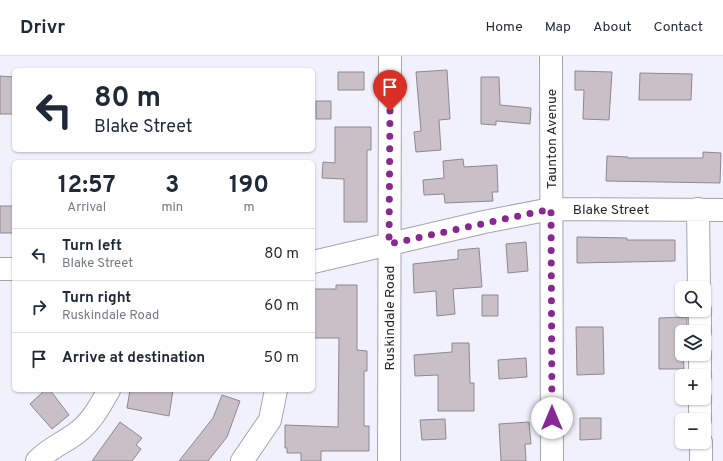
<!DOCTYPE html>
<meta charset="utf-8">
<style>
body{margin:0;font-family:Overpass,sans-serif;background:#f2f2f3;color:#1f2937;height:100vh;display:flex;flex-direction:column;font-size:15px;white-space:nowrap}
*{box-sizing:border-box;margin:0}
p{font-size:13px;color:#747a83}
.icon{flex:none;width:22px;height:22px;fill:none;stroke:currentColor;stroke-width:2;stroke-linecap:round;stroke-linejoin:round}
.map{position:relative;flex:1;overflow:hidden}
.panel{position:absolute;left:12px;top:104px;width:303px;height:232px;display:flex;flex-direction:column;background:#fff;border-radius:6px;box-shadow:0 1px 3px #0004}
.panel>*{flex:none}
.guide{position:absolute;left:12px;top:12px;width:303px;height:84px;border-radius:6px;box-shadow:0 1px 3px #0004;background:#fff;color:#1f2937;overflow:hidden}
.fabs{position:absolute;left:675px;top:225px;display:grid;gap:8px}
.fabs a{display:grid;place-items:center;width:36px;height:36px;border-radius:6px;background:#fff;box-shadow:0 1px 3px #0004;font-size:20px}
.pin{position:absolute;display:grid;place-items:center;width:34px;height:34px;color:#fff;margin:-41px -17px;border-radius:50% 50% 50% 0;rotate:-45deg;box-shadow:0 0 4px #0007}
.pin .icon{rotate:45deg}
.me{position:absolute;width:44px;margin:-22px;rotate:0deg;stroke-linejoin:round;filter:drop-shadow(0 0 3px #0008)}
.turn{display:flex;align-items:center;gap:14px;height:84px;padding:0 16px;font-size:18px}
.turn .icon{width:52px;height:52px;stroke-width:2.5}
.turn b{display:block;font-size:28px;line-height:34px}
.eta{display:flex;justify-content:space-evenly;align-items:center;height:68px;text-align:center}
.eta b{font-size:24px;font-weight:700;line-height:28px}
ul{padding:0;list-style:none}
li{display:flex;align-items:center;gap:12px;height:52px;padding:0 16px;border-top:1px solid #e0e1e3}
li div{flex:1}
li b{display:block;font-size:15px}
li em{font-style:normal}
header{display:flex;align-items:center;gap:24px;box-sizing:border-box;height:56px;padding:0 20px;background:#fff;border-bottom:1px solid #e0e1e3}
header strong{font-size:19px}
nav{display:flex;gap:22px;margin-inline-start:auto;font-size:14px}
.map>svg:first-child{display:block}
.building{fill:#c9bfc6;stroke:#91878e}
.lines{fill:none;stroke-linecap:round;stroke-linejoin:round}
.minor-casing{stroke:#a4a5b0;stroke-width:24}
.minor{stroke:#fff;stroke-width:22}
.route{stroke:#882892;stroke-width:7;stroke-dasharray:0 12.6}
.labels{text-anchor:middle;stroke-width:3;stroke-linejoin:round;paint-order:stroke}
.street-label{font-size:14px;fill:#28282c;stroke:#fff}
</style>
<header>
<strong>Drivr</strong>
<nav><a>Home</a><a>Map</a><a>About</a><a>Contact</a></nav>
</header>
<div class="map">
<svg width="723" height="405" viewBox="0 0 723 405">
<rect width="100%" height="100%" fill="#f0f1fc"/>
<path class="building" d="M 447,14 L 450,63 L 439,64 L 441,94 L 416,96 L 414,76 L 421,75 L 416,16 Z
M 575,15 L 612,16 L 609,64 L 583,63 L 584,34 L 575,34 Z
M 338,16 L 364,16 L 364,34 L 338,34 Z
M 640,17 L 692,18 L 691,44 L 639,44 Z
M 0,20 L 14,21 L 14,58 L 0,58 Z
M 481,21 L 499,21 L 500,49 L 531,52 L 530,68 L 496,65 L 496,69 L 481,68 Z
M 316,45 L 331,45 L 331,63 L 316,63 Z
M 335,71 L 371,71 L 371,94 L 367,94 L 367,166 L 344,166 L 344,123 L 322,122 L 323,106 L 335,107 Z
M 703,96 L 721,97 L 720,127 L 606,125 L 607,100 L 628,101 L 628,102 L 703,102 Z
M 463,103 L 464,111 L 497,109 L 498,136 L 492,136 L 493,145 L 445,147 L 444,138 L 424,139 L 423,124 L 444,122 L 443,105 Z
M 0,150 L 14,150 L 14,177 L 0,177 Z
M 577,181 L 627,182 L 627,184 L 675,184 L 675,205 L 577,207 Z
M 526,186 L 528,215 L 508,217 L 506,188 Z
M 479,192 L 482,231 L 453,233 L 455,258 L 437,260 L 436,235 L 414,237 L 413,208 L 458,203 L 458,194 Z
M 336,229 L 357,229 L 357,294 L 367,295 L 367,315 L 364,315 L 364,370 L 369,370 L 369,395 L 321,395 L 321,405 L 301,405 L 301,397 L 287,397 L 287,392 L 285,392 L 285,369 L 338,371 L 339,282 L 313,282 L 313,233 L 336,233 Z
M 482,239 L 498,239 L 498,260 L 482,260 Z
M 687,261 L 687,276 L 682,276 L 684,313 L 659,313 L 659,262 Z
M 576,271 L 603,271 L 604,318 L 577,319 Z
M 452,287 L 469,287 L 470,327 L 474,327 L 474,355 L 438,355 L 438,319 L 415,320 L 414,299 L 452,296 Z
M 526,302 L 527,321 L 499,323 L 498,304 Z
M 45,334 L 50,334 L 69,359 L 52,373 L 30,348 Z
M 130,334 L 173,334 L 169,360 L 127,352 Z
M 222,339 L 240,345 L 227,381 L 208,405 L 179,405 L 213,362 Z
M 580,362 L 601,362 L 601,383 L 580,384 Z
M 445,363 L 446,383 L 422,384 L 420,364 Z
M 120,366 L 142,382 L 136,389 L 141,393 L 132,405 L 92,405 Z
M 529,366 L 531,388 L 525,388 L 526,405 L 501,405 L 499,368 Z"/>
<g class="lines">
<g class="minor-casing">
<path id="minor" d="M 551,0 L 552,405
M 698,153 L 699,232
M 313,206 L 484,166 L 551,153 L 723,154
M 0,213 L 14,213
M 700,254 L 700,276
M 700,298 L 700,320
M 700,342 L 700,364
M 701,386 L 701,405
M 37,405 C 49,392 64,387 78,376 C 92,365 100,350 109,334
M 242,405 L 270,364 L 276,334
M 389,405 L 390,0"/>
</g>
<use href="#minor" class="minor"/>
</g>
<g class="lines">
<path class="route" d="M 390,55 L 389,188 L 551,153 L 552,362"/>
</g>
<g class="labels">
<g class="street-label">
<text transform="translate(551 83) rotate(-90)" y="5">Taunton Avenue</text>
<text x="611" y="158">Blake Street</text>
<text transform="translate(389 262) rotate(-90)" y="5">Ruskindale Road</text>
</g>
</g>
</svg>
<div class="fabs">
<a><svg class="icon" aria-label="search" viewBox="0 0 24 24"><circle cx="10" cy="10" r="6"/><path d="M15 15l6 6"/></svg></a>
<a><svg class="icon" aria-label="layers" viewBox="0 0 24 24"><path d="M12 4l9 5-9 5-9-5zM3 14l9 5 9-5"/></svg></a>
<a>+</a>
<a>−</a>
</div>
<div class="pin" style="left:390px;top:55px;background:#d93025"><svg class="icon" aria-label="arrive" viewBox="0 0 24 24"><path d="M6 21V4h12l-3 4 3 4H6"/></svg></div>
<svg class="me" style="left:552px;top:362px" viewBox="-20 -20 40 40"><circle r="19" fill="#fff"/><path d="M0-13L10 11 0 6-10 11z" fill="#882892"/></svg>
<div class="guide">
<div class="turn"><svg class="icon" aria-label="left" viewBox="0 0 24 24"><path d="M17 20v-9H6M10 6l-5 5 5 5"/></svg><div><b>80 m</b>Blake Street</div></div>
</div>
<section class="panel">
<div class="eta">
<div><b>12:57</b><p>Arrival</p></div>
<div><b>3</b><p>min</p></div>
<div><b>190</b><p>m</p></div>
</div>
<ul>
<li><svg class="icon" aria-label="left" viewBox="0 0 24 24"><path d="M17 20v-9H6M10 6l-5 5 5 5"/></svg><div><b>Turn left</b><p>Blake Street</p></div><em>80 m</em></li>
<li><svg class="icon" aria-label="right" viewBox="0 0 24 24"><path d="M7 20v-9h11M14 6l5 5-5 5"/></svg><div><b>Turn right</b><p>Ruskindale Road</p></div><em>60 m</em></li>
<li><svg class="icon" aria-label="arrive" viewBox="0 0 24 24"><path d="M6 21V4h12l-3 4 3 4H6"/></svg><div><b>Arrive at destination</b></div><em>50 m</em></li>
</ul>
</section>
</div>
